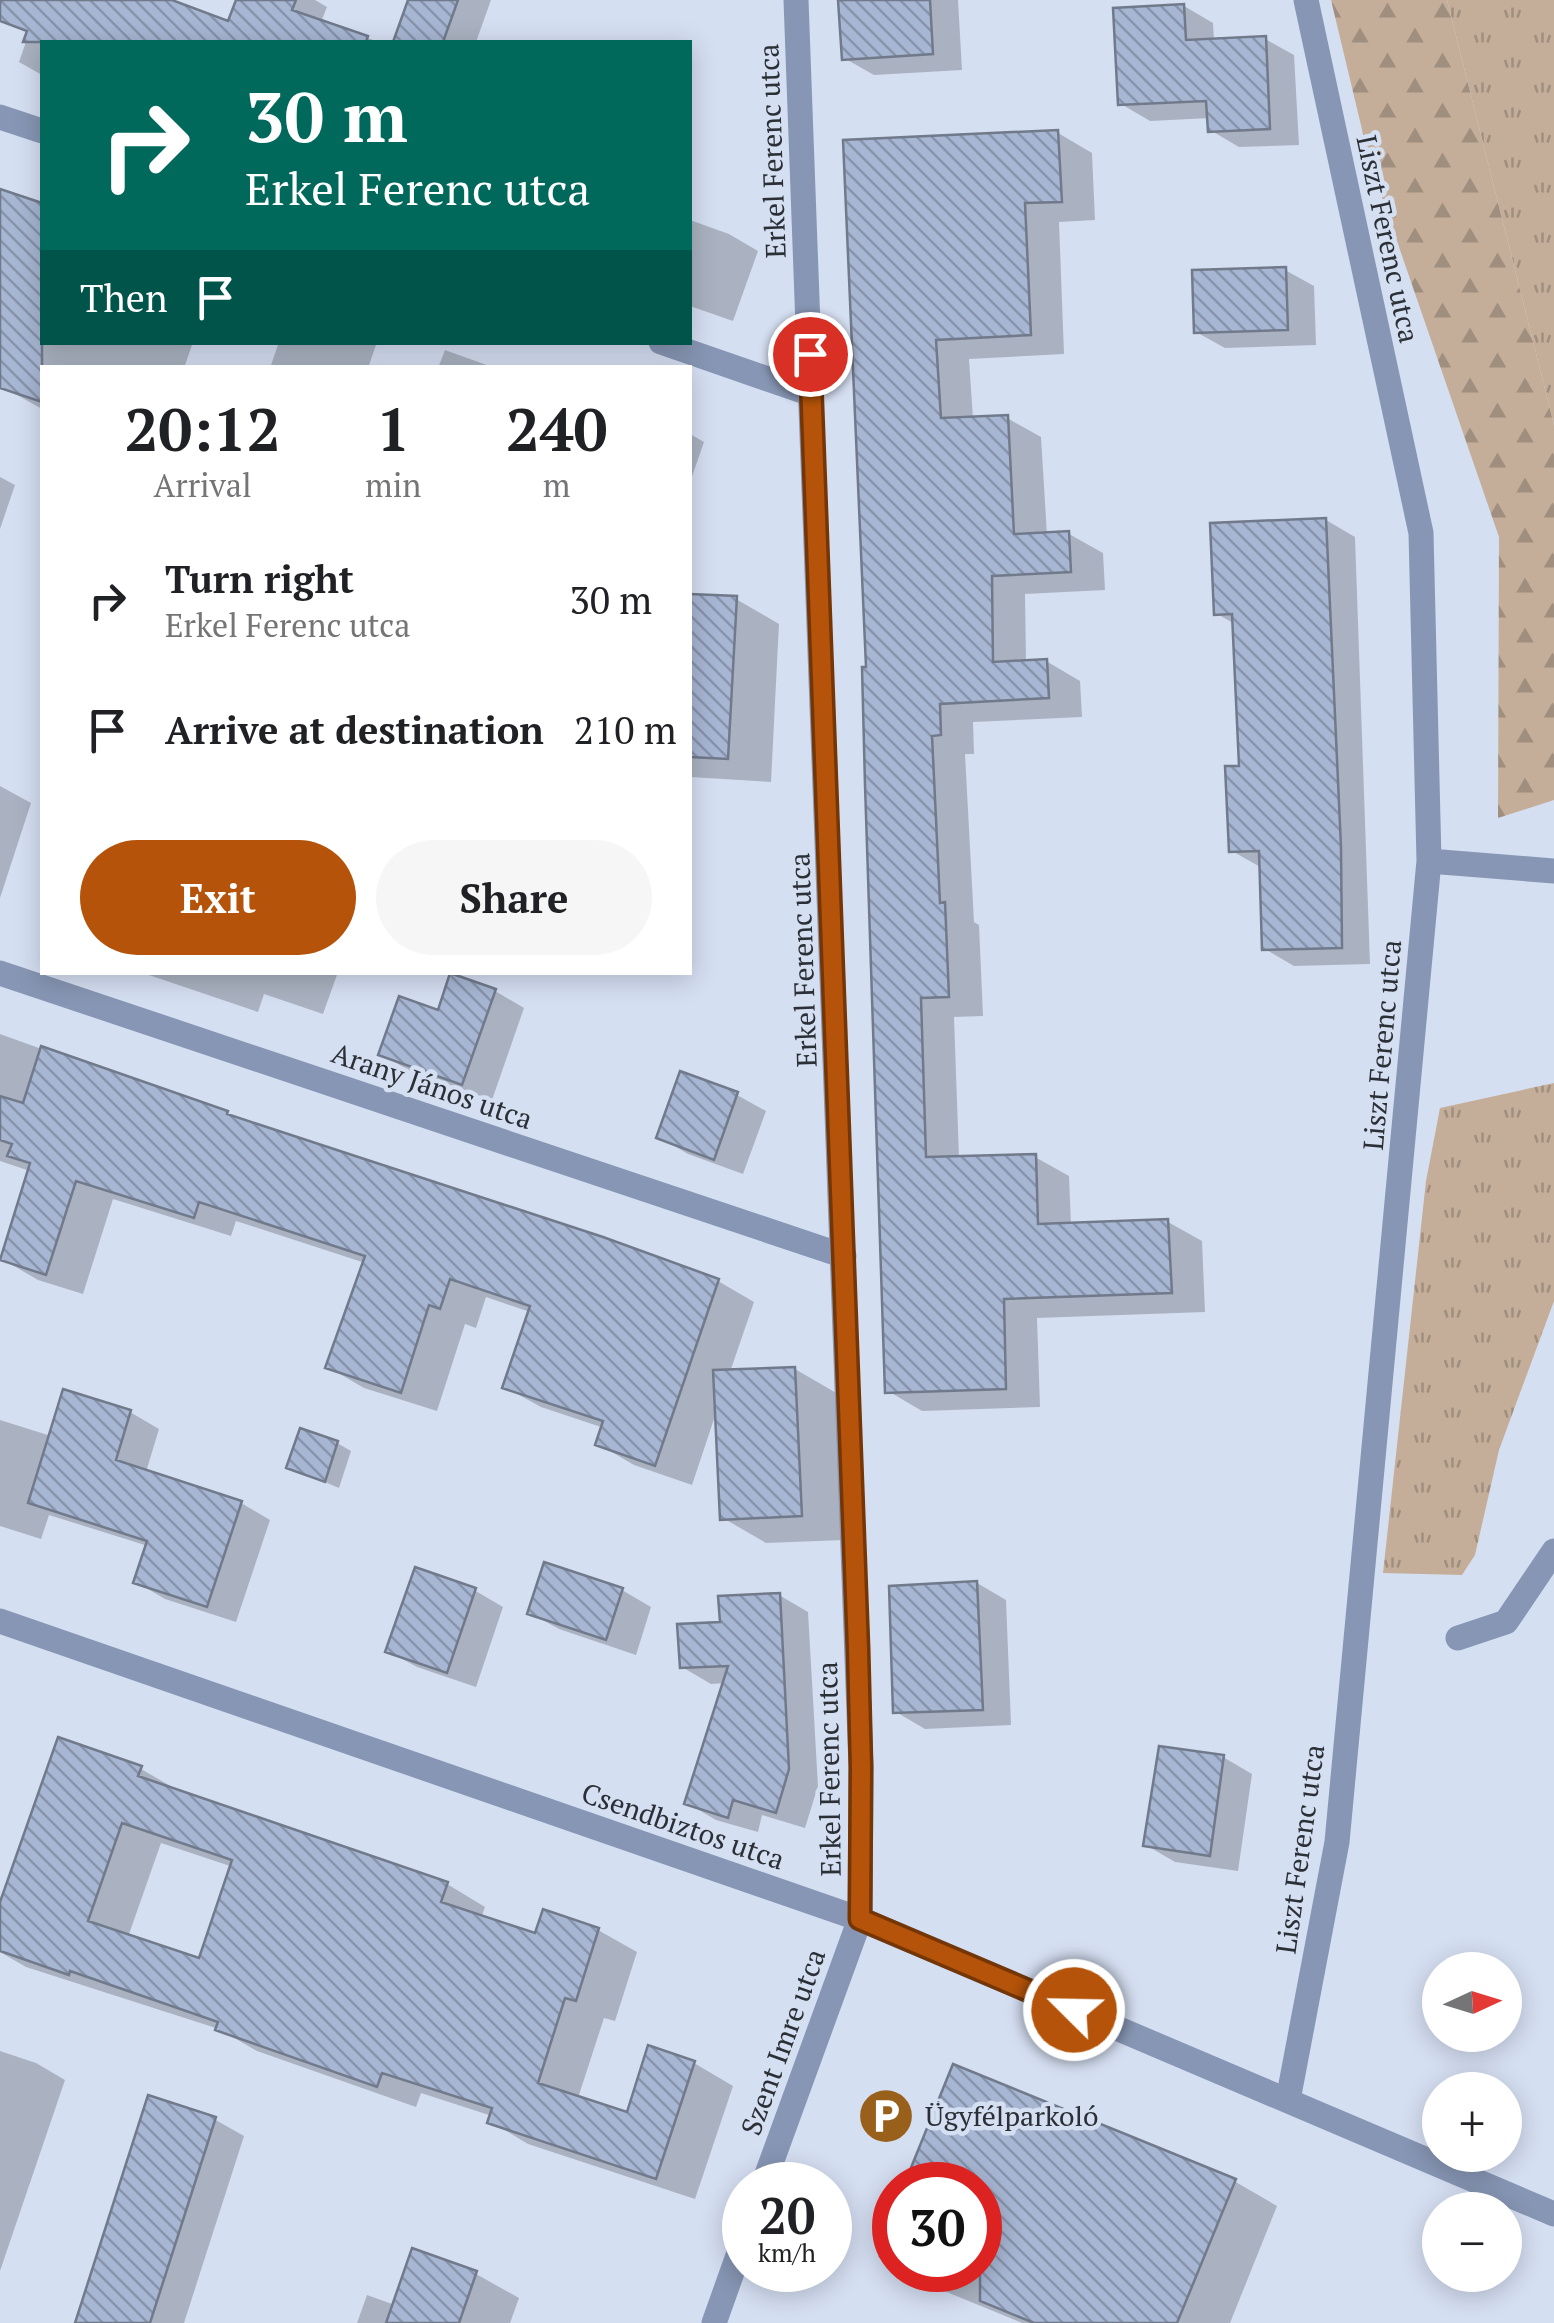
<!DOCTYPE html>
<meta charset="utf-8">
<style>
body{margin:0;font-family:"PT Serif",serif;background:#f6f6f6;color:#202124;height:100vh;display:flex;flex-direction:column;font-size:38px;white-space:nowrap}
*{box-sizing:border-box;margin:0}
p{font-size:32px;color:#757577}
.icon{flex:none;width:55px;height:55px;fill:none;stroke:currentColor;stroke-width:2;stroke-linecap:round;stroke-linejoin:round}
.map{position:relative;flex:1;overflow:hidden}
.sheet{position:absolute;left:40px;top:365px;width:652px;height:610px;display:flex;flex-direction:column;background:#fff;border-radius:0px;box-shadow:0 5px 25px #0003}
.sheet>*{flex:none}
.hud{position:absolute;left:40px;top:40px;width:652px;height:305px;border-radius:0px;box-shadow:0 5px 25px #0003;background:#00695c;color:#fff;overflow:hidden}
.needle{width:65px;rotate:86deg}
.controls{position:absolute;left:1422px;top:1952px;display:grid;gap:20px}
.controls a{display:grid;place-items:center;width:100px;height:100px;border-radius:50%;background:#fff;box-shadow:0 5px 25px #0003;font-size:50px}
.speed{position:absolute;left:722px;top:2162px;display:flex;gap:20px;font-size:50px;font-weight:700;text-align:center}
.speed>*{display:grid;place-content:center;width:130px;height:130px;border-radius:50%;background:#fff;box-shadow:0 5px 25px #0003;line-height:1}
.speed small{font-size:25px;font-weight:400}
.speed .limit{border:15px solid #d22;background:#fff;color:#111}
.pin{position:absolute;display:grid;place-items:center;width:85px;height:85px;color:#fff;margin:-42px;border:5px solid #fff;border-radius:50%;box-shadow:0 2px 10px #0007}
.me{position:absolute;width:110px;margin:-55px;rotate:293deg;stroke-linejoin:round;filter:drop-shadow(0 0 8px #0008)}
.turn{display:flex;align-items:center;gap:35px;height:210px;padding:0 40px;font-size:45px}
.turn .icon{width:130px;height:130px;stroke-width:2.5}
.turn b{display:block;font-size:70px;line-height:85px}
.then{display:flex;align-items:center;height:95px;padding:0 40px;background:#0003;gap:20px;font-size:38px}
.eta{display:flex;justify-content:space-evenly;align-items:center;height:170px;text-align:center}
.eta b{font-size:60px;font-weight:700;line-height:70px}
.button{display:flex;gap:20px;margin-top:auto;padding:20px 40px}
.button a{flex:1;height:115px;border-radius:60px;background:#b45309;color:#fff;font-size:40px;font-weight:700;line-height:115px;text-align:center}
.button a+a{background:#f6f6f6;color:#202124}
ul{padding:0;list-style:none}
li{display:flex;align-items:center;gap:30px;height:130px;padding:0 40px}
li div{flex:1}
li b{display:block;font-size:38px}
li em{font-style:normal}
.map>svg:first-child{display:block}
.grass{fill:url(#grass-tufts)}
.forest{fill:url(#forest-firs)}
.shadow{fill:#0003;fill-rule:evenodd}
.building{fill:url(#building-back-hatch);stroke:#717a8b;stroke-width:2.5;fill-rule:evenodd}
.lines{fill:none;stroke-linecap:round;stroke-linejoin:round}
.minor{stroke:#8796b4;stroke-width:25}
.route-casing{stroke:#753606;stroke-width:25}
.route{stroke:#b45309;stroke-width:18}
.labels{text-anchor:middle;stroke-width:9;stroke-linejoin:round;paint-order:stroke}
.street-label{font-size:28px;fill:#2b2f36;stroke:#d5dff2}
.poi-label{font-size:28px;fill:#2b2f36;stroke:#d5dff2;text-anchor:start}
</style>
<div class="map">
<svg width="1554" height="2323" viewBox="0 0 1554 2323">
<defs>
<pattern id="grass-tufts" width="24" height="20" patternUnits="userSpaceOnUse" patternTransform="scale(2.5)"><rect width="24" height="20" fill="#c5ae99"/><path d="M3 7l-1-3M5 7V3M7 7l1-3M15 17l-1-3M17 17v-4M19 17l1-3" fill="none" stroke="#a08e7e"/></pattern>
<pattern id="forest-firs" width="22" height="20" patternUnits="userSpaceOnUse" patternTransform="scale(2.5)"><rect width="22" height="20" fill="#c5ae99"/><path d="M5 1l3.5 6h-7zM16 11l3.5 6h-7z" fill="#a08e7e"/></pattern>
<pattern id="building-back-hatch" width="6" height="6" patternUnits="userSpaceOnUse" patternTransform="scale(2.5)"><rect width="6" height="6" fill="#a7b6d3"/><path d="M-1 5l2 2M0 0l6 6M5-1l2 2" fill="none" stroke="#8894ac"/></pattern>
</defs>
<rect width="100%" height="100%" fill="#d5dff2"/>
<path class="grass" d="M 1447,0 L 1554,0 L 1554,425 Z
M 1554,1083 L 1554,1301 L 1499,1450 L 1475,1555 L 1462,1575 L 1383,1573 L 1426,1181 L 1440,1108 Z"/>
<path class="forest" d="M 1331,0 L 1447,0 L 1554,425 L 1554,800 L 1498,818 L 1499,537 L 1370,163 Z"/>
<path class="shadow" d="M 17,0 L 165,0 L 230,24 L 257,0 L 315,0 L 327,7 L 321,22 L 379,42 L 42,42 L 42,75 L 19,62 L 29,33 L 9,22 Z
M 418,0 L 491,0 L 476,42 L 395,42 L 408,5 Z
M 840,0 L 958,0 L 962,70 L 874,75 L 844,58 Z
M 1184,6 L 1213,23 L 1214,41 L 1265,39 L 1294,55 L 1299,145 L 1239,147 L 1210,130 L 1210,118 L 1150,121 L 1121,104 Z
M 1058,133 L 1092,153 L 1095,220 L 1059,222 L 1064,354 L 969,359 L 973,419 L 1007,418 L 1041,437 L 1047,535 L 1069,534 L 1103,553 L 1105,590 L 1025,594 L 1026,662 L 1046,661 L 1080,681 L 1082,717 L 973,722 L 974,754 L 965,754 L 974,922 L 979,925 L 983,1016 L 954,1017 L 959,1158 L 1035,1157 L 1069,1176 L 1071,1225 L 1168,1222 L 1202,1241 L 1205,1312 L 1037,1318 L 1040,1407 L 922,1411 L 888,1391 L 868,670 L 846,143 Z
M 0,192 L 42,210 L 42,342 L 193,342 L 184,368 L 42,368 L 42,409 L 1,386 Z
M 690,220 L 729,234 L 758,251 L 733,321 L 690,306 Z
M 1285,270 L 1314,286 L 1316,345 L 1225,348 L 1196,332 Z
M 279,342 L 377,342 L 368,368 L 270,368 Z
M 445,350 L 495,368 L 438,368 Z
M 690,434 L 704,442 L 690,482 Z
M 0,477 L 15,485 L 0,529 Z
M 1326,520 L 1355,537 L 1370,964 L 1294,966 L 1265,949 L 1262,868 L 1232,851 L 1241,768 L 1235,624 L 1217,614 Z
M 690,596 L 736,599 L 779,624 L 771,782 L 690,777 Z
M 0,786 L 31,803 L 0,898 Z
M 140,972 L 338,972 L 323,1014 L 264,994 L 258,1012 Z
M 452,976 L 495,991 L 524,1008 L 492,1100 L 410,1071 L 381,1054 L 439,1013 Z
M 0,1034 L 239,1120 L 718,1281 L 754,1302 L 730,1372 L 795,1369 L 838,1394 L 844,1540 L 766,1543 L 723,1518 L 717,1410 L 692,1485 L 634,1465 L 598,1444 L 604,1428 L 541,1407 L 505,1387 L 530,1312 L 486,1297 L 476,1328 L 465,1324 L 437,1411 L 364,1388 L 328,1367 L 365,1263 L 236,1221 L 231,1236 L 113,1199 L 83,1294 L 38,1280 L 2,1259 L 30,1171 L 0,1161 Z
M 737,1095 L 766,1111 L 743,1174 L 688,1154 L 659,1137 Z
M 130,1412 L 159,1429 L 146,1472 L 241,1503 L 270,1520 L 236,1622 L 165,1599 L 136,1582 L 148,1546 L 49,1515 L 41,1539 L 0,1526 L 0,1420 L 51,1436 Z
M 337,1443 L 351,1451 L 339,1488 L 289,1467 Z
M 977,1583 L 1006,1600 L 1011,1725 L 925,1729 L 896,1712 Z
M 474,1590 L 503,1607 L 476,1687 L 417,1667 L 388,1651 Z
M 622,1590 L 651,1607 L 636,1655 L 559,1629 L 530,1613 Z
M 779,1595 L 808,1612 L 818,1786 L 805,1828 L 762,1815 L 758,1832 L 716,1820 L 687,1803 L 725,1683 L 711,1684 L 682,1667 Z
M 1223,1757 L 1252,1774 L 1238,1871 L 1175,1862 L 1146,1845 Z
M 141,1769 L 179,1791 L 447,1884 L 485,1907 L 481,1918 L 537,1936 L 598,1930 L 637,1952 L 615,2021 L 604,2018 L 578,2098 L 628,2115 L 694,2063 L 733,2086 L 695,2199 L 528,2144 L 490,2121 L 492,2116 L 421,2093 L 416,2107 L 257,2051 L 219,2029 L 26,1967 L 0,1952 L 0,1910 ZM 161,1843 L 233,1867 L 201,1961 L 128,1937 Z
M 0,2051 L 36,2063 L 65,2080 L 0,2271 Z
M 214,2119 L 244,2136 L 184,2323 L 78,2323 Z
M 1234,2181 L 1277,2206 L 1230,2323 L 1022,2323 L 920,2281 L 901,2270 L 980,2270 L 980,2185 L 907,2185 Z
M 895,2214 L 895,2267 L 878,2257 Z
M 414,2251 L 476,2274 L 519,2298 L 510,2323 L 357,2323 L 367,2295 L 395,2305 Z"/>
<path class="building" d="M 0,0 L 172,0 L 228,21 L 236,0 L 296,0 L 292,10 L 368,36 L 366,42 L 23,42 L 27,31 L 0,21 Z
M 408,0 L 458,0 L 443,42 L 393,42 Z
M 838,0 L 930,0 L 933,54 L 842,60 Z
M 1184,4 L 1186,40 L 1266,36 L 1270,129 L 1208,132 L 1206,101 L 1118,105 L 1113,8 Z
M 1058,130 L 1062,202 L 1025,203 L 1031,335 L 936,340 L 941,418 L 1008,415 L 1014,534 L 1069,531 L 1071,572 L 992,576 L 993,662 L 1047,659 L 1049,698 L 940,704 L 941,735 L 932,736 L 940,903 L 945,902 L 949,997 L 921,998 L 926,1157 L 1036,1154 L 1038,1224 L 1168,1219 L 1172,1293 L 1004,1299 L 1006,1389 L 885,1393 L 865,785 L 862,667 L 866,667 L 843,140 Z
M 0,189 L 42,203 L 42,402 L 0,388 Z
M 1286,267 L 1288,330 L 1194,333 L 1192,270 Z
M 1326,518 L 1341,847 L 1342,948 L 1262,950 L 1259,851 L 1229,852 L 1225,766 L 1239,766 L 1232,614 L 1214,615 L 1210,523 Z
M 690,594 L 737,596 L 728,759 L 690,757 Z
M 450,973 L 496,989 L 462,1085 L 378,1055 L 399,996 L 438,1010 Z
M 41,1046 L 228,1111 L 227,1114 L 603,1237 L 719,1279 L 655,1466 L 595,1445 L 603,1421 L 502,1388 L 530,1306 L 450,1279 L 440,1309 L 429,1305 L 401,1393 L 325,1368 L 365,1256 L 199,1202 L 194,1218 L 76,1181 L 46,1275 L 0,1260 L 30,1163 L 7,1156 L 12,1144 L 0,1140 L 0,1096 L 23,1103 Z
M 680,1071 L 738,1092 L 714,1160 L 656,1138 Z
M 795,1367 L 802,1516 L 720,1520 L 713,1370 Z
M 63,1389 L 131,1410 L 116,1460 L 242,1501 L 207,1607 L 133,1583 L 147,1541 L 28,1503 Z
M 300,1428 L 338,1441 L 325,1482 L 286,1468 Z
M 544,1562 L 623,1588 L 606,1640 L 527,1614 Z
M 415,1567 L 476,1588 L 447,1673 L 385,1652 Z
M 977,1581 L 983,1710 L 893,1713 L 889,1586 Z
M 780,1593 L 789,1769 L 776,1813 L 733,1800 L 728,1818 L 684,1804 L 728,1666 L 680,1668 L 677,1624 L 720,1622 L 718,1596 Z
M 58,1737 L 142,1766 L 138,1776 L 448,1882 L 441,1902 L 535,1933 L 543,1909 L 599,1928 L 576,2001 L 565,1998 L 538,2083 L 627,2112 L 648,2045 L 695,2061 L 656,2179 L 487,2123 L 492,2108 L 382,2073 L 377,2087 L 215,2030 L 218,2022 L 70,1971 L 69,1975 L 0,1951 L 0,1902 ZM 122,1823 L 232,1860 L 199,1958 L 88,1921 Z
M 1159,1746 L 1224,1755 L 1210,1856 L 1143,1846 Z
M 953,2064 L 1236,2179 L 1177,2323 L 1034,2323 L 980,2301 L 980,2185 L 904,2185 Z
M 148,2095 L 216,2117 L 150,2323 L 75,2323 Z
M 412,2248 L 477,2271 L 459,2323 L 386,2323 Z"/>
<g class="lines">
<path class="minor" d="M 0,117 L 42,131
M 661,342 L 811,394
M 1429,861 L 1554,871
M 0,973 L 844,1256
M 0,1621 L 860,1919 L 1554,2214
M 1458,1638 L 1506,1622 L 1554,1551
M 1288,2100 L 1337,1842 L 1429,861 L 1421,533 L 1306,0
M 763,2185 L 860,1919 L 861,1767 L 796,0
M 714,2323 L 745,2236"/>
</g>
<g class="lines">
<g class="route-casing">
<path id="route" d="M 810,354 L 858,1649 L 861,1767 L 860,1919 L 1074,2010"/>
</g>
<use href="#route" class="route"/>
</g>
<defs>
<g id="parking-disc" transform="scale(2.875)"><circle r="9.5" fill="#98601b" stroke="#d5dff2"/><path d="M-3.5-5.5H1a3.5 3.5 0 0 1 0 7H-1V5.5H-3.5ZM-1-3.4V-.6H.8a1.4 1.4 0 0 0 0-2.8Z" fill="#fff"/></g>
</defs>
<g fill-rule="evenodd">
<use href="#parking-disc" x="886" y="2116"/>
</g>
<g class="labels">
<g class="street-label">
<text transform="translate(772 151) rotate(-92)" y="10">Erkel Ferenc utca</text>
<text transform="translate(1388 239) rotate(78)" y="10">Liszt Ferenc utca</text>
<text transform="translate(803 960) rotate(-92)" y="10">Erkel Ferenc utca</text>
<text transform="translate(1382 1045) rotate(-85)" y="10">Liszt Ferenc utca</text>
<text transform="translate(432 1086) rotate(19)" y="10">Arany János utca</text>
<text transform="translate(829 1769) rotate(-91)" y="10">Erkel Ferenc utca</text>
<text transform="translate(683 1826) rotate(19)" y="10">Csendbiztos utca</text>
<text transform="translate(1300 1849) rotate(-82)" y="10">Liszt Ferenc utca</text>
<text transform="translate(783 2042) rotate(-70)" y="10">Szent Imre utca</text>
</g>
<g class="poi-label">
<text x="925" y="2126">Ügyfélparkoló</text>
</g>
</g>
</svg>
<div class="controls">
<a><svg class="needle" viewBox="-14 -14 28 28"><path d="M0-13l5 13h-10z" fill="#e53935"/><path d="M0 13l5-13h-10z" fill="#757577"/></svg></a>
<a>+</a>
<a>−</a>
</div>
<div class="speed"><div>20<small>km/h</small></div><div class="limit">30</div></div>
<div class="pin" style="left:810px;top:354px;background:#d93025"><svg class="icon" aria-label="arrive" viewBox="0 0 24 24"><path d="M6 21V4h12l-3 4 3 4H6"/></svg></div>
<svg class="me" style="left:1074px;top:2010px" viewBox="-20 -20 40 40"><circle r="17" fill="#b45309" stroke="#fff" stroke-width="3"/><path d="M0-11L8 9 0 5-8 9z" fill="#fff"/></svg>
<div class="hud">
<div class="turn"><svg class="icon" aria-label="right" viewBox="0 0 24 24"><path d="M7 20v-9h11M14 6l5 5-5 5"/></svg><div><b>30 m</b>Erkel Ferenc utca</div></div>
<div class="then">Then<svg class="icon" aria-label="arrive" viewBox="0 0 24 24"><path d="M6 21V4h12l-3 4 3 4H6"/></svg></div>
</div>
<section class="sheet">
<div class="eta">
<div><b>20:12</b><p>Arrival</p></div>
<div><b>1</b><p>min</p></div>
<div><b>240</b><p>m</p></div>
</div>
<ul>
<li><svg class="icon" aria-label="right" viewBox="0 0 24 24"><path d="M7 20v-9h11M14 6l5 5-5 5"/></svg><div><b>Turn right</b><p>Erkel Ferenc utca</p></div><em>30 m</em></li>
<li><svg class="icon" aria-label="arrive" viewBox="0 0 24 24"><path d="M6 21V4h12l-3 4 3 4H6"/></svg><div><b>Arrive at destination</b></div><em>210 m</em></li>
</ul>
<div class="button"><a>Exit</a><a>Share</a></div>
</section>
</div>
